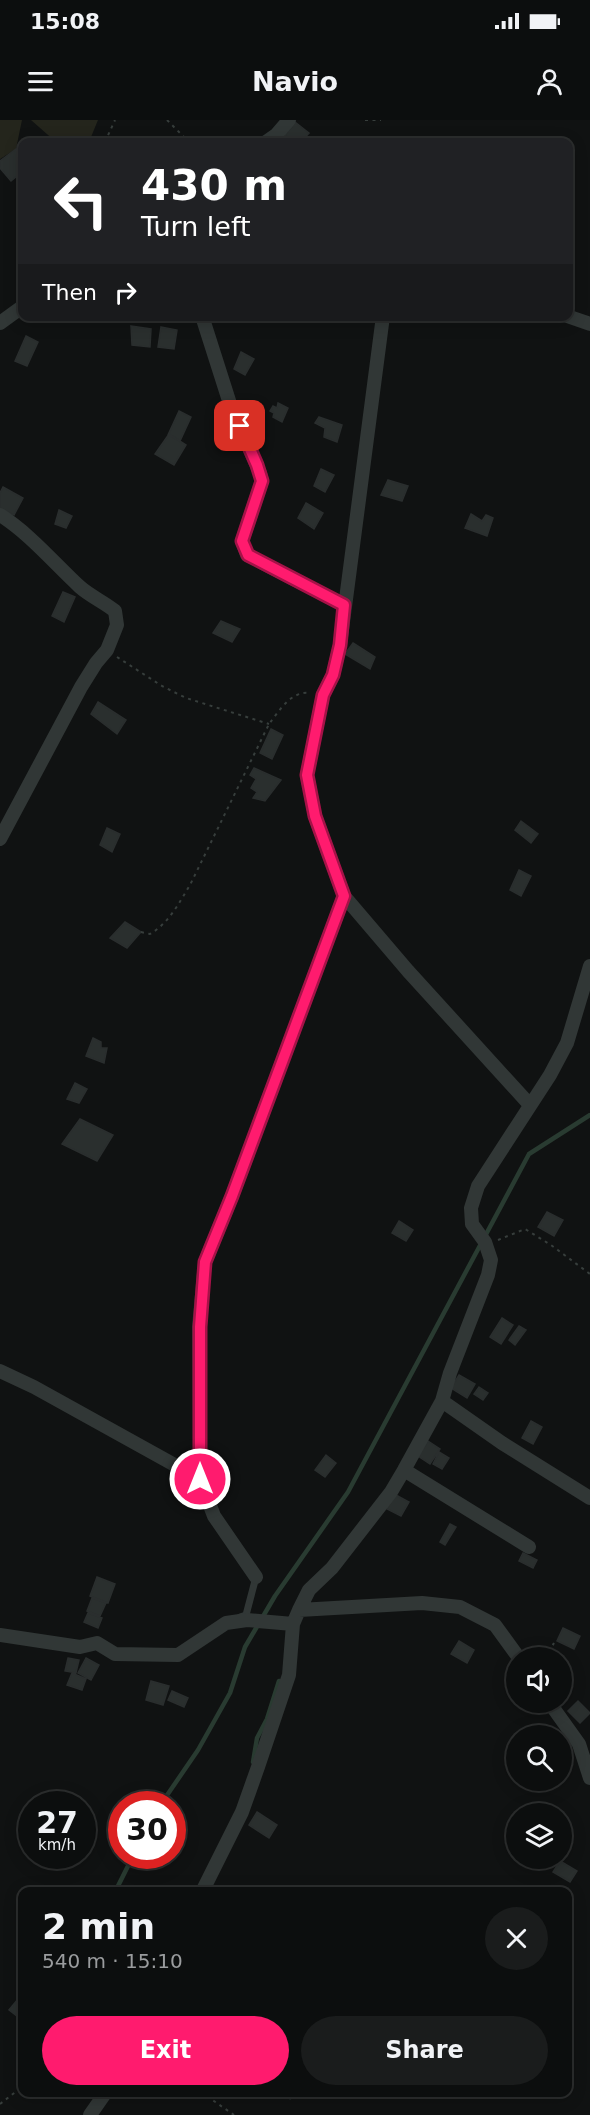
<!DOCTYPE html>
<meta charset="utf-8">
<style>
body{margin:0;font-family:"DejaVu Sans",sans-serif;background:#1a1c1c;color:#f1f3f6;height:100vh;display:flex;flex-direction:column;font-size:22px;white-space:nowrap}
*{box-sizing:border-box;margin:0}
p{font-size:20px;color:#9a9c9e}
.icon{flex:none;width:33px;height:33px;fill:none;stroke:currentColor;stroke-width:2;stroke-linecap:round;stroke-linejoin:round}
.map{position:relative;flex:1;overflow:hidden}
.sheet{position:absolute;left:18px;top:1767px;width:554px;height:210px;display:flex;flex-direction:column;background:#0c0e0e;border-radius:12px;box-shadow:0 3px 15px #0003,0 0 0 2px #2c2e2e}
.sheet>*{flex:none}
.banner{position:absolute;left:18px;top:18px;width:555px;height:183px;border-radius:12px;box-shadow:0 3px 15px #0003,0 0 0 2px #2c2e2e;background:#202124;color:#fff;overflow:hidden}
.tools{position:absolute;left:506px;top:1527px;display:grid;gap:12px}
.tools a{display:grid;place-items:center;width:66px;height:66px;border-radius:50%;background:#0c0e0e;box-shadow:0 3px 15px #0003,0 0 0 2px #2c2e2e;font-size:30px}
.speed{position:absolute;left:18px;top:1671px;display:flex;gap:12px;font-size:30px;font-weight:700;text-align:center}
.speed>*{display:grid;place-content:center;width:78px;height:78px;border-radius:50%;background:#0c0e0e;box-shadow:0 3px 15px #0003,0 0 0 2px #2c2e2e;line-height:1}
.speed small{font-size:15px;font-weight:400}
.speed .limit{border:9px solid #d22;background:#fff;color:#111}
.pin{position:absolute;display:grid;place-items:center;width:51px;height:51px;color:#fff;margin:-26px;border-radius:12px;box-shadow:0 3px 9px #0006}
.me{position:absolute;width:66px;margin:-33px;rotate:0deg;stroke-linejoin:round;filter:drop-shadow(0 0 4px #0008)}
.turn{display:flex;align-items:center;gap:21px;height:126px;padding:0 24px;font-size:27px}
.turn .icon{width:78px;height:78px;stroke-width:2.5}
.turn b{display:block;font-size:42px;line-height:51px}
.then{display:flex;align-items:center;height:57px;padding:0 24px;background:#0003;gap:12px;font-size:22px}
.round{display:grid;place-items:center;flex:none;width:63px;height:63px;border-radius:32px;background:#1a1c1c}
.overview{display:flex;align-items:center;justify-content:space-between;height:102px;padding:0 24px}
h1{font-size:36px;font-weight:800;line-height:45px}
.button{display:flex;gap:12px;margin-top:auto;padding:12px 24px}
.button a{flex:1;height:69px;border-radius:36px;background:#ff1b6e;color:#fff;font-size:24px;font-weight:800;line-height:69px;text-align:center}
.button a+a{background:#1a1c1c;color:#f1f3f6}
.status{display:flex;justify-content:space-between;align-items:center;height:42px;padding:0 30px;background:#0c0e0e;direction:ltr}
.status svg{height:16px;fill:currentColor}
header{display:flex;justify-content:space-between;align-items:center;height:78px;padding:0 24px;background:#0c0e0e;font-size:27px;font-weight:800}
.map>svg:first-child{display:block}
.green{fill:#24251c}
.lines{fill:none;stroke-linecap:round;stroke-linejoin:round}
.stream{stroke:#293b31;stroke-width:4.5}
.building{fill:#2a2f2e;stroke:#2a2e2e;stroke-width:1.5}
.path{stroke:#373e3c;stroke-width:2;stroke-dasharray:3 4.5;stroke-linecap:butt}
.lane{stroke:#313736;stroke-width:7}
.street{stroke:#313736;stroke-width:14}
.route-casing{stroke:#a61248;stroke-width:15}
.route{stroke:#ff1b6e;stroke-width:10}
</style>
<div class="status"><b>15:08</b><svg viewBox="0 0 49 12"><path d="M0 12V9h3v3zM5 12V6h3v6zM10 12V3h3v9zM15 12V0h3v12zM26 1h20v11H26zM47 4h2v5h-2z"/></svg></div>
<header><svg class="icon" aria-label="menu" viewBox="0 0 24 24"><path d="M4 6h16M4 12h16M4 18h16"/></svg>Navio<svg class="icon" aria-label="person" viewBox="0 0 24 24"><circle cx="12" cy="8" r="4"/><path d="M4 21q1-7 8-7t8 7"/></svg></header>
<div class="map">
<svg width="590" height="1995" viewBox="0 0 590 1995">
<rect width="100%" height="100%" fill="#101212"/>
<path class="green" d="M 0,0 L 22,0 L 16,29 L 0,39 Z
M 31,0 L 98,0 L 89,22 L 56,22 Z"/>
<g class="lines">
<path class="stream" d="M 253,1642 L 257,1618 L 267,1599 L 279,1561
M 161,1684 L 198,1630 L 230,1573 L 245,1527 L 275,1476 L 348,1372 L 529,1034 L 590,995
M 115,1772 L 133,1736"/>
</g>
<path class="building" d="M 295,2 L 309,13 L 301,22 L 294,22 L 285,15 Z
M 16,29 L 22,37 L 22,52 L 11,61 L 0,48 L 0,41 Z
M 131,206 L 151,209 L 150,227 L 132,225 Z
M 161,207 L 177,210 L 174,229 L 158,227 Z
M 26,216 L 38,222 L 27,246 L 15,241 Z
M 241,232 L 254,239 L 245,255 L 234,249 Z
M 278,283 L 288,288 L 282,302 L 273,297 L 274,293 L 270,291 L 273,286 L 277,288 Z
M 179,291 L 191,297 L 180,321 L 168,315 Z
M 319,297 L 342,305 L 337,322 L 324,317 L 325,308 L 315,303 Z
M 169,314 L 186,325 L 174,345 L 155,334 Z
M 321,349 L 334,355 L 325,372 L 314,366 Z
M 388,360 L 408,366 L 402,381 L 381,375 Z
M 3,367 L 23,378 L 14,395 L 0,388 L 0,373 Z
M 306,383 L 323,393 L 314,409 L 298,398 Z
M 59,390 L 72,396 L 66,408 L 55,404 Z
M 471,394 L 482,401 L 486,395 L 493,398 L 487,416 L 465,408 Z
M 63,472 L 75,477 L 64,502 L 52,496 Z
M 221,501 L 240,509 L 232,522 L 213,513 Z
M 353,523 L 375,537 L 370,549 L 345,534 Z
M 98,582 L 126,600 L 117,614 L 91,594 Z
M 271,609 L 283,615 L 272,639 L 260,633 Z
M 254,648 L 281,660 L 265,681 L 253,678 L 257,672 L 251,668 L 256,659 L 250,655 Z
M 521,701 L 538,714 L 531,723 L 515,710 Z
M 107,708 L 120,714 L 112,732 L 100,725 Z
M 519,750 L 531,756 L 521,776 L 510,770 Z
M 125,802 L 141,812 L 127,828 L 110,818 Z
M 93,918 L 101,922 L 101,928 L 107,928 L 104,943 L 86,936 Z
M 75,963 L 87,969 L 79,983 L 67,979 Z
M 80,999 L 113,1015 L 97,1041 L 62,1024 Z
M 547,1092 L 563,1100 L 554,1116 L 538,1107 Z
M 399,1101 L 413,1110 L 406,1121 L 392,1113 Z
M 502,1198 L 513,1205 L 501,1224 L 490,1217 Z
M 519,1206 L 526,1210 L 515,1225 L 509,1220 Z
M 459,1255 L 475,1264 L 467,1278 L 451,1268 Z
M 479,1267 L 488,1273 L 483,1280 L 474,1274 Z
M 531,1301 L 542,1307 L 533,1324 L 522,1318 Z
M 428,1321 L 440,1329 L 430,1344 L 418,1336 Z
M 439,1332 L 449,1338 L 442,1349 L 433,1344 Z
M 326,1335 L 336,1343 L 325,1357 L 315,1350 Z
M 394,1374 L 409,1382 L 401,1396 L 387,1389 Z
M 450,1404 L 456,1407 L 445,1425 L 440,1422 Z
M 523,1433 L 537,1440 L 533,1448 L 519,1441 Z
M 97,1457 L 115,1464 L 108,1483 L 90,1476 Z
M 92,1478 L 106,1483 L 100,1496 L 87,1491 Z
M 88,1493 L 102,1498 L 98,1508 L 84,1502 Z
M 563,1508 L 580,1516 L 574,1529 L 557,1521 Z
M 459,1521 L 474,1530 L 467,1543 L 451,1534 Z
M 68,1538 L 79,1540 L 76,1553 L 65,1551 Z
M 86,1538 L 99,1545 L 91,1560 L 78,1553 Z
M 72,1553 L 86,1559 L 82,1570 L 67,1565 Z
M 151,1561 L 169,1566 L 163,1585 L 146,1580 Z
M 172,1571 L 188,1578 L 184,1587 L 168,1580 Z
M 578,1581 L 590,1593 L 580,1603 L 568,1591 Z
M 257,1692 L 277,1705 L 269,1718 L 249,1705 Z
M 561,1702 L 570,1707 L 561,1723 Z
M 560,1741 L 577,1751 L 570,1762 L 553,1752 Z
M 18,1879 L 22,1882 L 22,1891 L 18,1897 L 9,1890 Z"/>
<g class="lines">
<path class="path" d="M 167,0 L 189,22
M 365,0 L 381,0
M 105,22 L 115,0
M 117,537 L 162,566 L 186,578 L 269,604
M 141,812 L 150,814 C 169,803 179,783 190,765 L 269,604 C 279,591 291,571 309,573
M 498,1120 L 525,1109 L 551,1125 L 590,1154
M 545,1538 L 554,1523
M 201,1972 L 234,1995
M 283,1972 L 294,1982
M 0,1984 L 22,1967"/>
<path class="lane" d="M 240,1497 L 246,1495 L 256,1457"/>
<path class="street" d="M 266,22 L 276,15 L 289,0
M 202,196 L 231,287 L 260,353 L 262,361 L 242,421 L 247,435 L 344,485
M 383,196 L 340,525 L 333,555 L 323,575 L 307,655 L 315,696 L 344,776 L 408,851 L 530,985
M 567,196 L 590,204
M 0,203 L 22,187
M 0,395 C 30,414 54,443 80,467 C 90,476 104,482 115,491 L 117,505 L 107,530 L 96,543 L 81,567 L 0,719
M 0,1251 L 34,1267 L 200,1359
M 442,1281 L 502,1323 L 590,1378
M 404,1350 L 529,1427
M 256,1457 L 214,1396 L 200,1359 L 199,1207 L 205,1142 L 232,1076 L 344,776
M 299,1490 L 422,1483 L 460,1487 L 495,1505 L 519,1538
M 0,1515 L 80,1527 L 97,1523 L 115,1534 L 178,1535 L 226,1503 L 247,1500 L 293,1504
M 549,1582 L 579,1624 L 590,1658
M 202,1772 L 242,1692 L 258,1647 L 289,1555 L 293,1504 L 299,1490 L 309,1470 L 332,1448 L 391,1372 L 404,1350 L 442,1281 L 450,1253 L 488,1155 L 491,1140 L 485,1122 L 472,1104 L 471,1088 L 478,1066 L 550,955 L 567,923 L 590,846
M 90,1995 L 106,1972"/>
</g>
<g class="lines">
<g class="route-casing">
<path id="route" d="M 200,1359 L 200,1207 L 205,1142 L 232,1076 L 344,776 L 315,696 L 307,655 L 323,575 L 333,555 L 340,525 L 344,485 L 248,435 L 242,421 L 262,361 L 257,345 L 240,306"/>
</g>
<use href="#route" class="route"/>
</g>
</svg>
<div class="tools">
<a><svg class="icon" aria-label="sound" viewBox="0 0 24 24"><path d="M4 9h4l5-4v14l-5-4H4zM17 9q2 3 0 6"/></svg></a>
<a><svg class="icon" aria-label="search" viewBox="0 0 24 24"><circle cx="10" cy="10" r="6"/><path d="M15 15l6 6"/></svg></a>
<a><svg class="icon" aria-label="layers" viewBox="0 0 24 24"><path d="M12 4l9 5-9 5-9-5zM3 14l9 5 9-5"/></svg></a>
</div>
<div class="speed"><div>27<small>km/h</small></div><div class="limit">30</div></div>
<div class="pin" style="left:240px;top:306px;background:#d93025"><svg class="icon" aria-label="arrive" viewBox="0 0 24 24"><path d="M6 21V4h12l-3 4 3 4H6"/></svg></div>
<svg class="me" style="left:200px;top:1359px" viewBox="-20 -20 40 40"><circle r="17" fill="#ff1b6e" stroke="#fff" stroke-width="3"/><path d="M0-11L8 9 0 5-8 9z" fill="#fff"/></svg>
<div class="banner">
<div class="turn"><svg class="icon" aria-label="left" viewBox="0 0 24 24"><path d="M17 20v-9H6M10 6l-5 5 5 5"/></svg><div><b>430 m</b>Turn left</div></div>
<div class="then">Then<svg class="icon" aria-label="right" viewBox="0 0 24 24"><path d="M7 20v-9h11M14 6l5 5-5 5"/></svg></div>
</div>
<section class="sheet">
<div class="overview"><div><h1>2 min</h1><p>540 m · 15:10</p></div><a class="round"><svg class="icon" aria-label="close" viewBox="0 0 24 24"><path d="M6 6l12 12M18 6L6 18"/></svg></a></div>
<div class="button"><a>Exit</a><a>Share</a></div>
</section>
</div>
